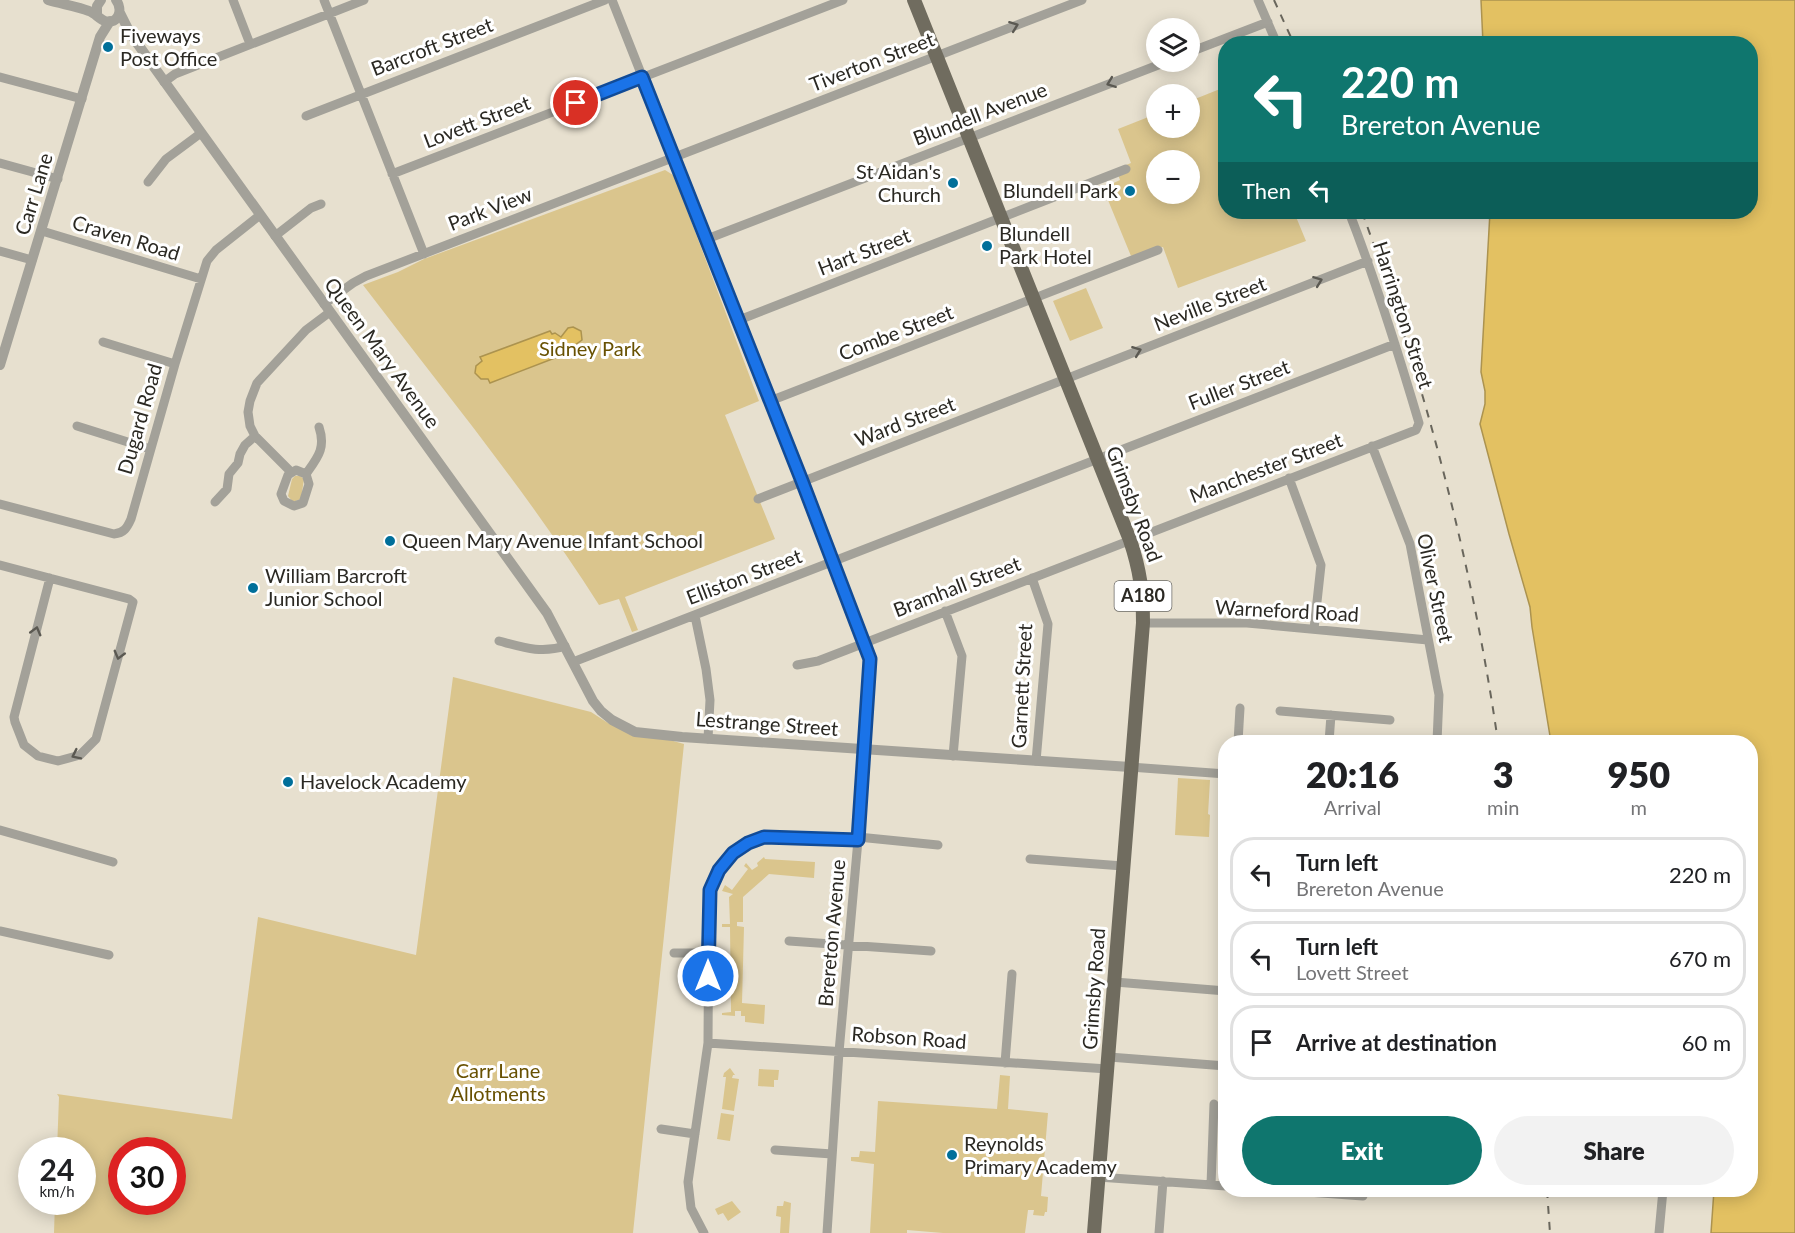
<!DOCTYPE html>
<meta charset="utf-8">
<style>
body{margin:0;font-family:Lato,sans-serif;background:#f2f2f2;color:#202124;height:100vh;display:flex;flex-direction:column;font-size:22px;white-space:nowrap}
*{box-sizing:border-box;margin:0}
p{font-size:20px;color:#757577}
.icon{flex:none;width:33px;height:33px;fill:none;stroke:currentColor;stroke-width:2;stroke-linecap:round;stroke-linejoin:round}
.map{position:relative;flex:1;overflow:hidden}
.side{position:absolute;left:1218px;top:735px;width:540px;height:462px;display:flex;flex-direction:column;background:#fff;border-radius:24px;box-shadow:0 3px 15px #0003}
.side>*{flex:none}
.banner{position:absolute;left:1218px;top:36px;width:540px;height:183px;border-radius:24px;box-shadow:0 3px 15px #0003;background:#0f766e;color:#fff;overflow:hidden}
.tools{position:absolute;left:1146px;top:18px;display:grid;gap:12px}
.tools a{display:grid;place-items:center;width:54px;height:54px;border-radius:50%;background:#fff;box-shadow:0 3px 15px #0003;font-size:30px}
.speed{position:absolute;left:18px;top:1137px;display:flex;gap:12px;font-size:30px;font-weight:700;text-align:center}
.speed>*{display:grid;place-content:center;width:78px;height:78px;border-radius:50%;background:#fff;box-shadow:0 3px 15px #0003;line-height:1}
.speed small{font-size:15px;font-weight:400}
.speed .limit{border:9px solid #d22;background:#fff;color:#111}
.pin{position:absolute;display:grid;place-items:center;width:51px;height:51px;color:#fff;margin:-26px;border:3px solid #fff;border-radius:50%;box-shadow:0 2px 6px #0007}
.me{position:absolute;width:66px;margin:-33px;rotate:0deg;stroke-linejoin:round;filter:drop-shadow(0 0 4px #0008)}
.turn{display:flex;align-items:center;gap:21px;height:126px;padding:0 24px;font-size:27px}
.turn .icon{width:78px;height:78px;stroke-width:2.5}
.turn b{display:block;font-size:42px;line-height:51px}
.then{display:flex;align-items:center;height:57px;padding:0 24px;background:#0003;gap:12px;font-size:22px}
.eta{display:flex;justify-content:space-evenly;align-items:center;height:102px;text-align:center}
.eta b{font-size:36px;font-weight:800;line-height:42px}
.primary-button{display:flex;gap:12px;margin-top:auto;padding:12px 24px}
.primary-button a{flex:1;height:69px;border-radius:36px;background:#0f766e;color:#fff;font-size:24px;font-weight:800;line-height:69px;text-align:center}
.primary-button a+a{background:#f2f2f2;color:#202124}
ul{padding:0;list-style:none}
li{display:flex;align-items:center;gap:18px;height:75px;margin:0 12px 9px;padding:0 12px;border:3px solid #e0e0e0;border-radius:24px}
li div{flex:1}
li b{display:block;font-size:22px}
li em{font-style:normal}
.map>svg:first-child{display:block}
.green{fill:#dac58d;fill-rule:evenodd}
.water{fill:#e3c162;stroke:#ac934f;stroke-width:1.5}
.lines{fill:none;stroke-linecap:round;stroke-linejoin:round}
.minor{stroke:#a3a199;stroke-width:9}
.tertiary{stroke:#a3a199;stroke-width:10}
.primary{stroke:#706c5f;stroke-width:14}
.rail{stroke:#69665c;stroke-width:2;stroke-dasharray:8 8;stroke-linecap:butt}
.oneway{stroke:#5b5952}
.route-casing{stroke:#114b97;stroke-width:15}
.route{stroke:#1a73e8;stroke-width:10}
.poi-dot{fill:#006f9a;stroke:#fff;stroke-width:2}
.labels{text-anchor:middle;stroke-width:6;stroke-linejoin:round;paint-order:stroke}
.shield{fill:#fff;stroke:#6b6965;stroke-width:1.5}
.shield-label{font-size:18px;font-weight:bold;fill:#2b2923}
.poi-label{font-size:20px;fill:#2b2923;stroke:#fff;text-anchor:start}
.street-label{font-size:20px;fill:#2b2923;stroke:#fff}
.park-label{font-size:20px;fill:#685102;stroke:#fff}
</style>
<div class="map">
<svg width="1795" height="1233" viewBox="0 0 1795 1233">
<rect width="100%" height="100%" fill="#e7e0cf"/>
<path class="green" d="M 1225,87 L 1226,212 L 1294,212 L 1306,241 L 1178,288 L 1163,247 L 1131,256 L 1103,188 L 1120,180 L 1116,169 L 1131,163 L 1118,129 L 1156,114 L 1156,128 L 1190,128 L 1190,101 ZM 1156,160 L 1190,160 L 1190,194 L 1156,194 Z
M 665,170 L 673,175 L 676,181 L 759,401 L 725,415 L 775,539 L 625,597 L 638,630 L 632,632 L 619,599 L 599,605 C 528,493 444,391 363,285 L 398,272 L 424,259 Z
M 1086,288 L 1103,328 L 1070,341 L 1053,301 Z
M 295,476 L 300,476 L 304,479 L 301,499 L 293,502 L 288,496 L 292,479 Z
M 453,677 L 591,712 L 608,723 L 684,744 L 633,1233 L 54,1233 L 55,1202 L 82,1202 L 82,1150 L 57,1150 L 59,1097 L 57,1094 L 232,1119 L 258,917 L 416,955 ZM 122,1150 L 172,1150 L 172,1202 L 122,1202 Z
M 1178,778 L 1210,780 L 1208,814 L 1210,815 L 1209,837 L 1175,835 Z
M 764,857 L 765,859 L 815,862 L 814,878 L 769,874 L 743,897 L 743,922 L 737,922 L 737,926 L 744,927 L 742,1003 L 765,1005 L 764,1024 L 745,1022 L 745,1016 L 741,1016 L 741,1011 L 735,1011 L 735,1016 L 722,1015 L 722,1013 L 731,1012 L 730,927 L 722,927 L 722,924 L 730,924 L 729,897 L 733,894 L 722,891 L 725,885 L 732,890 L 748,869 L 744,866 L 746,863 L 752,870 L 758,866 L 757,863 Z
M 730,1068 L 735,1075 L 733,1075 L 732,1078 L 739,1079 L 734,1111 L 722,1109 L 726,1077 L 723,1077 L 724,1073 Z
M 759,1069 L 779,1070 L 778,1080 L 774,1080 L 774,1087 L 758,1086 Z
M 1000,1075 L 1010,1076 L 1008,1109 L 1048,1113 L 1041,1196 L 1048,1197 L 1047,1212 L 1045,1212 L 1044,1216 L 1033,1215 L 1034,1210 L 1028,1210 L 1025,1233 L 943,1233 L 907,1230 L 907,1233 L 870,1233 L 874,1164 L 851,1161 L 851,1157 L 859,1157 L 860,1151 L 875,1152 L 878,1101 L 997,1109 Z
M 721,1113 L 734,1115 L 730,1141 L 717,1139 Z
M 732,1201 L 741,1212 L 728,1221 L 723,1213 L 718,1215 L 715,1209 Z
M 784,1201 L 791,1203 L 789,1233 L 780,1233 L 781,1217 L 776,1216 L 777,1206 L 783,1206 Z"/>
<path class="water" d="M 1481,0 L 1795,0 L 1795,1233 L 1711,1233 L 1714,1190 L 1750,1190 L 1750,742 L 1551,742 L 1532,627 L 1530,607 L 1509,534 L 1480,424 L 1485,404 L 1485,391 L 1481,372 L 1490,212 L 1750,212 L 1750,44 L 1483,43 Z
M 573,327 L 581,331 L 582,340 L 575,345 L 564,345 L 559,352 L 560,356 L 490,383 L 488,379 L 481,379 L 475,373 L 476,366 L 482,361 L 480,357 L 550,331 L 552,334 L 555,333 L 561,337 L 568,328 Z"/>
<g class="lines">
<path class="minor" d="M 233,0 L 250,44
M 324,0 L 424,254
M 612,0 L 802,481 L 870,659 L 858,840 L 839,1052 L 827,1233
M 1258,0 L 1277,44
M 1190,52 L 1268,22
M 0,77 L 82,99
M 164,82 L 175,74 L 364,0
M 306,116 L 605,0
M 0,163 L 58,179
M 392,174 L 843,0
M 148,182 L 166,159 L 201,133
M 42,231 L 201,279
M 275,236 L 311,208 L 321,204
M 707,239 L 1166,62
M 0,251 L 32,260
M 324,304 L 353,283 L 366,276 L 1082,0
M 739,320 L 1126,169
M 103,342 L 175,364
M 770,401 L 1158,250
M 77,426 L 150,449
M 1372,446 L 1410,544 L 1439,695 L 1437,742
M 296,470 L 306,474 L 309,484 L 303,503 L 294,506 L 284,501 L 281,494 L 288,475 Z
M 291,472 L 255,436 L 250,426 L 248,412 L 250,401 L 257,383 L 306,330 L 330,312
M 306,474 C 318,457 326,448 319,427
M 1289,478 L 1321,565 L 1314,629
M 758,499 L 1368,261
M 215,502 L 227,489 L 229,474 L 238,463 L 240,454 L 245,445 L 255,436
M 0,504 L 114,534 C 124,533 127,528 131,519 L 175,364 L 207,261 L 216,250 L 260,215
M 0,565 L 129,599 L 133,602 L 96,739 L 80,755 L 58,761 L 38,756 L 24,745 L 15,722 L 14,717 L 50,578
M 1032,578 L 1048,624 L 1036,761
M 945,611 L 962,656 L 953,756
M 695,616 L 706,669 L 710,700 L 708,739
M 1143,623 L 1247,623 L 1428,640
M 499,641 C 522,647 541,654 565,646
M 573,662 L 1395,344
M 797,665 L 818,661 L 1416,430 L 1419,423 C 1398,352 1376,281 1349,212
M 1280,711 L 1390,720
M 1238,742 L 1240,708
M 1329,742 L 1331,715
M 1130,767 L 1226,774
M 0,830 L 113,862
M 858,837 L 938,845
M 1030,859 L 1123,866
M 0,931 L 109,955
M 789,941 L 931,951
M 674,953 L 708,953
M 1115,982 L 1226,991
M 708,1043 L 1108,1069
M 1109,1057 L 1226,1066
M 1005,1063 L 1012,974
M 661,1129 L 695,1134
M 775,1150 L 832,1154
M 1098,1177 L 1226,1186
M 1211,1185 L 1214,1104
M 1280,1190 L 1363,1196
M 704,1233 L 691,1208 L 688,1182 L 708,1043 L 709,890 L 719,870 L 733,853 L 748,843 L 764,837 L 858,840
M 1159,1233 L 1163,1181
M 1659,1233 L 1663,1190"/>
<path class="tertiary" d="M 48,0 C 61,4 76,6 89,11 C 95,13 99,19 105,21 C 119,25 123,9 116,0
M 120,13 L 130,33 L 154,67 L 547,613 L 593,701 L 601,711 L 612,720 L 635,732 L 682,737 L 1130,767
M 97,14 L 97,6 L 101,0
M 0,365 L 100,37 L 110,21"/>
<path class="primary" d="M 914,0 L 1130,540 C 1140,570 1143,592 1143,623 L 1094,1233"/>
<path class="rail" d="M 1274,0 L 1294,44
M 1362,212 C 1425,383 1472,562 1498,742
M 1547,1190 L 1550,1233"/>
</g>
<defs><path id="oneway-chevron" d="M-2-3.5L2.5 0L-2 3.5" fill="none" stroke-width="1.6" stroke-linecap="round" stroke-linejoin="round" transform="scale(1.5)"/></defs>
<g class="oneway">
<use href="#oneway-chevron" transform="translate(1014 26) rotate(-21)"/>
<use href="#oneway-chevron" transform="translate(1111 83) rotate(159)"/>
<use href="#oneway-chevron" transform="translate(1318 281) rotate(-21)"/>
<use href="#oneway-chevron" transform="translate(1137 351) rotate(-21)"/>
<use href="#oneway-chevron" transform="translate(36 631) rotate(-75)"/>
<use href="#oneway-chevron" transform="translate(119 655) rotate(105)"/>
<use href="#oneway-chevron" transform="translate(76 755) rotate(154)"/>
</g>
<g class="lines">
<g class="route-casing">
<path id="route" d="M 576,103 L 642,77 L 802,481 L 870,659 L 858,840 L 764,837 L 748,843 L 733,853 L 719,870 L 710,890 L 708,976"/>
</g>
<use href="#route" class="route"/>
</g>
<g class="poi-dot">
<circle cx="108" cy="47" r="6"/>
<circle cx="953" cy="183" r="6"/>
<circle cx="1130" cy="191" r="6"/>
<circle cx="987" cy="246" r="6"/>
<circle cx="390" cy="541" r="6"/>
<circle cx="253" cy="588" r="6"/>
<circle cx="288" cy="782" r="6"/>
<circle cx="952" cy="1155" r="6"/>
</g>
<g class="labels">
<rect class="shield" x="1114.5" y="581" width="57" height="30" rx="4.5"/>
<g class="shield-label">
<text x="1143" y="602">A180</text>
</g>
<g class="poi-label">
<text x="120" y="43">Fiveways<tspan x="120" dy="23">Post Office</tspan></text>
<text x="941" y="179" text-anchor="end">St Aidan's<tspan x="941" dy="23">Church</tspan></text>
<text x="1118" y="198" text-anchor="end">Blundell Park</text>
<text x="999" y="241">Blundell<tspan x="999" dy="23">Park Hotel</tspan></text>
<text x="402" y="548">Queen Mary Avenue Infant School</text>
<text x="265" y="583">William Barcroft<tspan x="265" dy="23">Junior School</tspan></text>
<text x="300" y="789">Havelock Academy</text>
<text x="964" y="1151">Reynolds<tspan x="964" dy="23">Primary Academy</tspan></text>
</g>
<g class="street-label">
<text transform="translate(432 47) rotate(-21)" y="7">Barcroft Street</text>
<text transform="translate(872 62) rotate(-21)" y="7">Tiverton Street</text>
<text transform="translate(980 114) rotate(-21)" y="7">Blundell Avenue</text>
<text transform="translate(477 122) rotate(-21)" y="7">Lovett Street</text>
<text transform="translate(34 194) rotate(-73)" y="7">Carr Lane</text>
<text transform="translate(490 209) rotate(-21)" y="7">Park View</text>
<text transform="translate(126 238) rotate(17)" y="7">Craven Road</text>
<text transform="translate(864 252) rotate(-21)" y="7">Hart Street</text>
<text transform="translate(1210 304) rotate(-21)" y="7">Neville Street</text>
<text transform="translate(1403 315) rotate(72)" y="7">Harrington Street</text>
<text transform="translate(896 333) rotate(-21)" y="7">Combe Street</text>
<text transform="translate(382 353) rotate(54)" y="7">Queen Mary Avenue</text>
<text transform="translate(1239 385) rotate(-21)" y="7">Fuller Street</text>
<text transform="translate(140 419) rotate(-74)" y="7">Dugard Road</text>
<text transform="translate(905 422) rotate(-21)" y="7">Ward Street</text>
<text transform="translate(1266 468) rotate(-21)" y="7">Manchester Street</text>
<text transform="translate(1134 504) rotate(69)" y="7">Grimsby Road</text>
<text transform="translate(744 577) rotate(-21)" y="7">Elliston Street</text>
<text transform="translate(957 587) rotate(-21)" y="7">Bramhall Street</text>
<text transform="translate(1435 588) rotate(78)" y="7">Oliver Street</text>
<text transform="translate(1287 611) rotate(3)" y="7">Warneford Road</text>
<text transform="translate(1022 686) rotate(-87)" y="7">Garnett Street</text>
<text transform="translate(767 724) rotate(4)" y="7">Lestrange Street</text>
<text transform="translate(832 933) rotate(-85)" y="7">Brereton Avenue</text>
<text transform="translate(1094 989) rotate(-86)" y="7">Grimsby Road</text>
<text transform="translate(909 1038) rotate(4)" y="7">Robson Road</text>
</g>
<g class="park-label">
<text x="590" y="356">Sidney Park</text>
<text x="498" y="1078">Carr Lane<tspan x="498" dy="23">Allotments</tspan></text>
</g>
</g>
</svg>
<div class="tools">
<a><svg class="icon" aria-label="layers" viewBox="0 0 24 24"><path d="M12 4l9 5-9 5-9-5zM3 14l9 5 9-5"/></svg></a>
<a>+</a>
<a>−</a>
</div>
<div class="speed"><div>24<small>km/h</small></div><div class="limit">30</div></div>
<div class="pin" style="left:576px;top:103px;background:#d93025"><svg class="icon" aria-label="arrive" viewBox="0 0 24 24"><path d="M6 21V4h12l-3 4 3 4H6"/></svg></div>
<svg class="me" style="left:708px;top:976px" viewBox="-20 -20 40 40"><circle r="17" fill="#1a73e8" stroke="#fff" stroke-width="3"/><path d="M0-11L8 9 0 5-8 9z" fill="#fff"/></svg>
<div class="banner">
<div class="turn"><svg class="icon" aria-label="left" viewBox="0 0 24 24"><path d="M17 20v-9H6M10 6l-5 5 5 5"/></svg><div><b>220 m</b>Brereton Avenue</div></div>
<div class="then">Then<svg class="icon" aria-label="left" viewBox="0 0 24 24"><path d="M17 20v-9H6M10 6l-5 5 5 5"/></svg></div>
</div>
<section class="side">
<div class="eta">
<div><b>20:16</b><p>Arrival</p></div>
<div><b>3</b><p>min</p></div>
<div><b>950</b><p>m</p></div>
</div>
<ul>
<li><svg class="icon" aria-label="left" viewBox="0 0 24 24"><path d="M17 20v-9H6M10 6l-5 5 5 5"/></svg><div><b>Turn left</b><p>Brereton Avenue</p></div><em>220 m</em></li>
<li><svg class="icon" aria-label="left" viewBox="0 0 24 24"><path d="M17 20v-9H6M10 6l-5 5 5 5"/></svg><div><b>Turn left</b><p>Lovett Street</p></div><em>670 m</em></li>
<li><svg class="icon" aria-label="arrive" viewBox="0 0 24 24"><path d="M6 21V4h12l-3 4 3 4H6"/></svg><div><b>Arrive at destination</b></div><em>60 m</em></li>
</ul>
<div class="primary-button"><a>Exit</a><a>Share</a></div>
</section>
</div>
